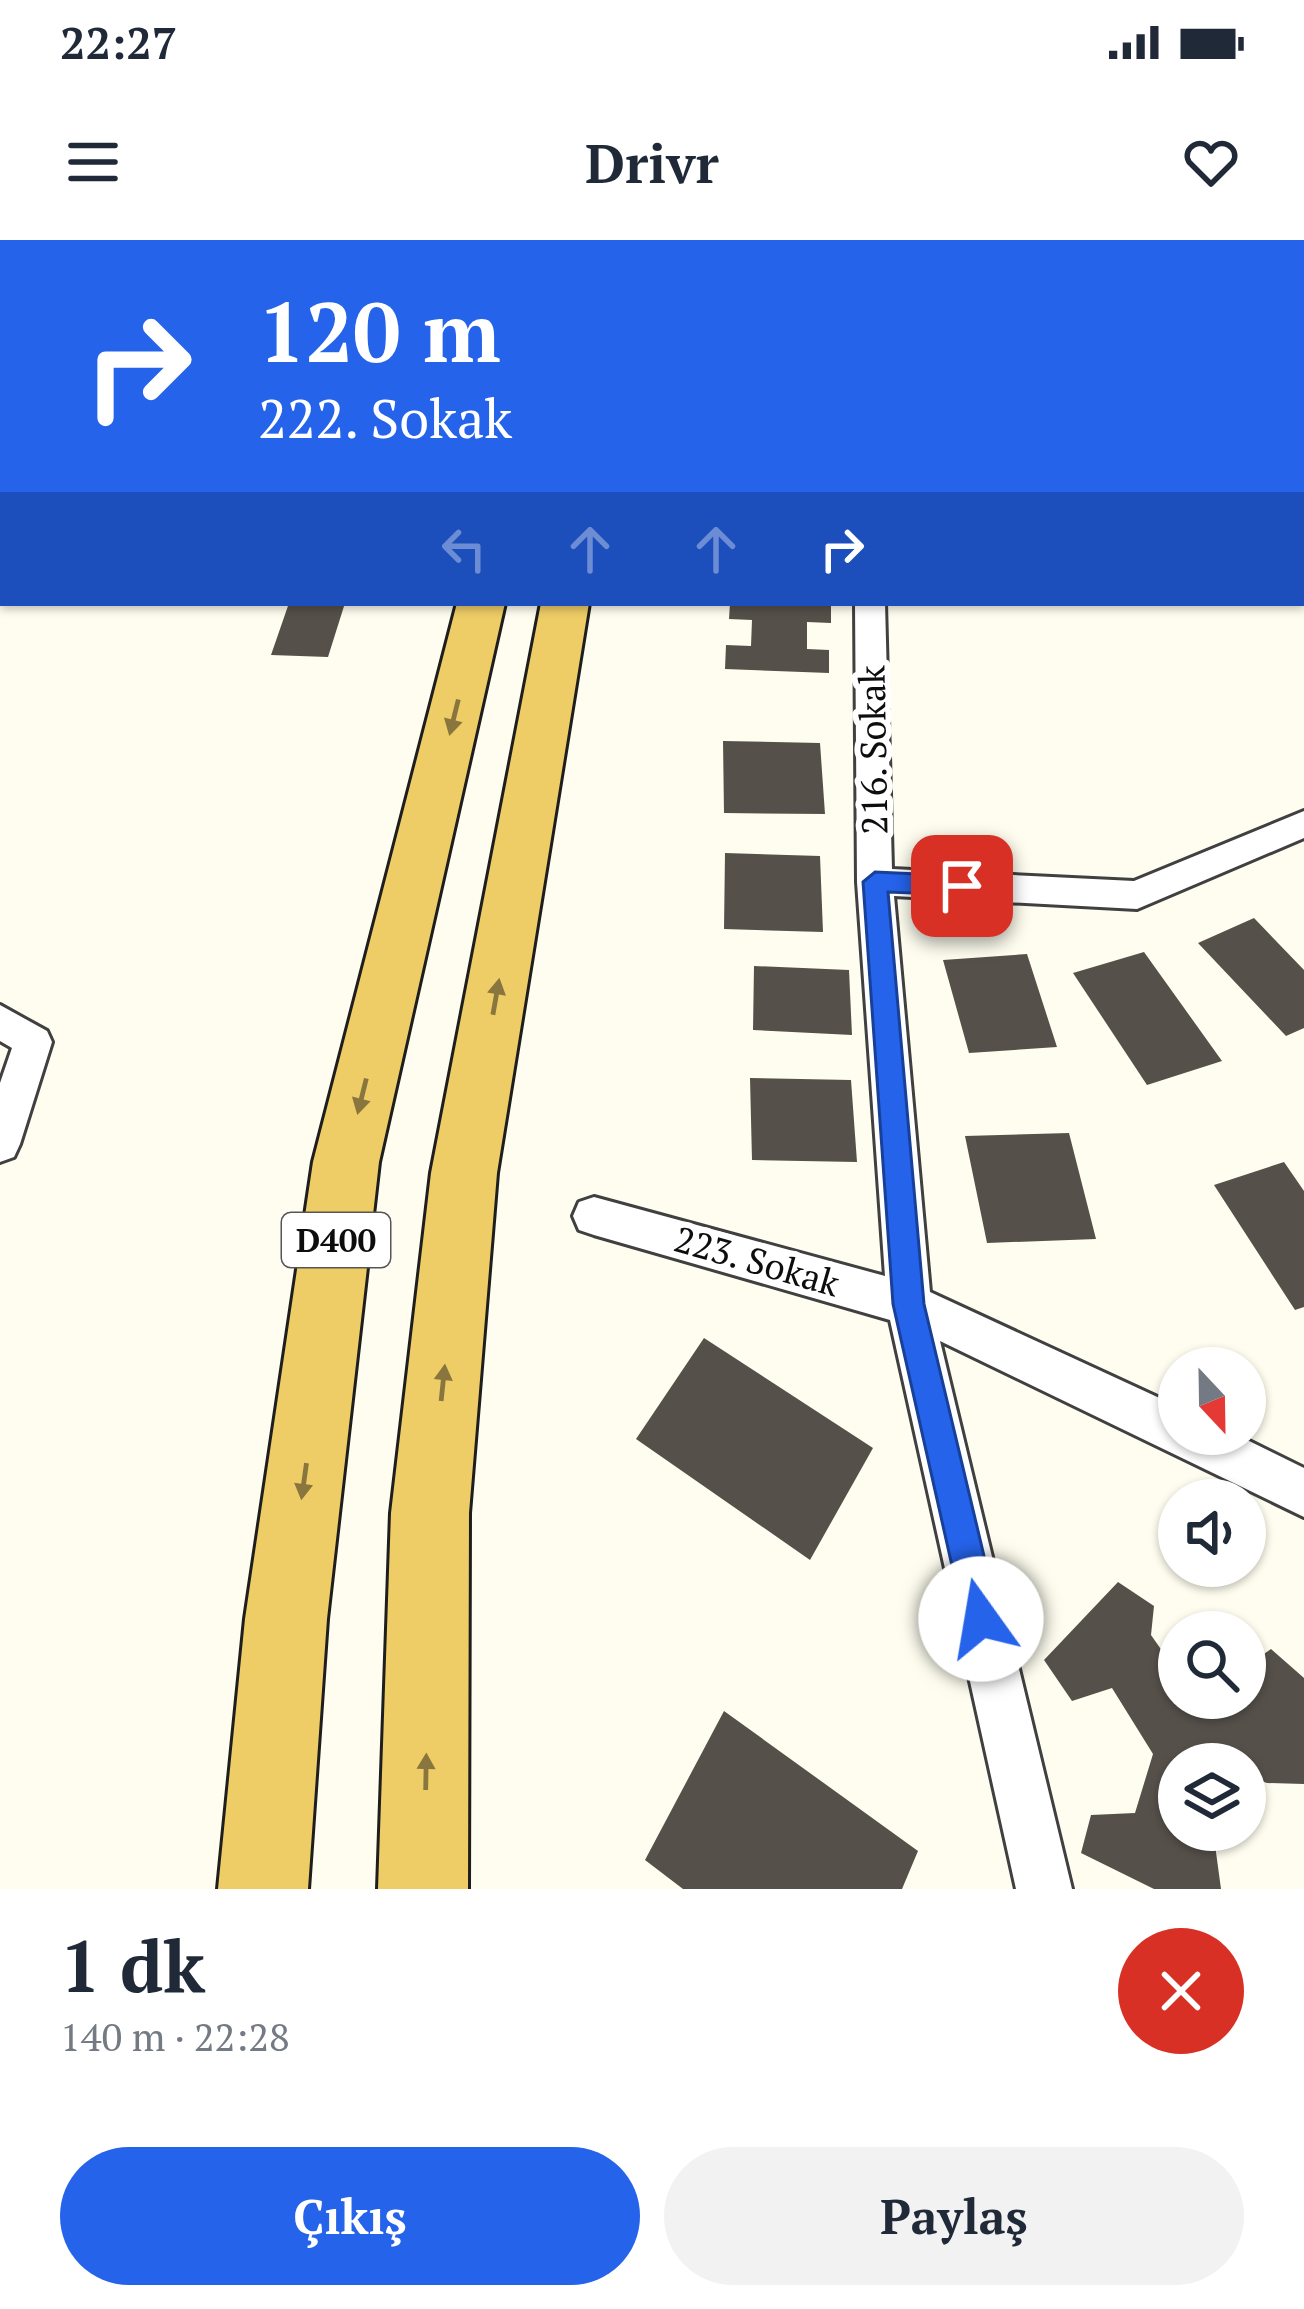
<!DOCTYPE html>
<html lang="tr">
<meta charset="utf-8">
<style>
body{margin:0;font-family:"PT Serif",serif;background:#f2f2f3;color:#1f2937;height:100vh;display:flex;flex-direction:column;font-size:45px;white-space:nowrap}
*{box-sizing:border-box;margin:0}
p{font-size:39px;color:#747a83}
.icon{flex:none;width:66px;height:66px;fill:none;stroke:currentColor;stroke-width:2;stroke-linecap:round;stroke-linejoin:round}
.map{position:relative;height:1649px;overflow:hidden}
.side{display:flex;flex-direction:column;background:#fff;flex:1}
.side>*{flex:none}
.top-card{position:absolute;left:0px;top:0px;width:1305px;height:366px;box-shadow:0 3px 9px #0004;background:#2563eb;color:#fff;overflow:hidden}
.needle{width:78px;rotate:158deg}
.tools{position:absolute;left:1158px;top:1107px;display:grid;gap:24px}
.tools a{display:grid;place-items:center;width:108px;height:108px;border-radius:50%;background:#fff;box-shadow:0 3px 9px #0004;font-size:60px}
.pin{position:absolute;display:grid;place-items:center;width:102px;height:102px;color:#fff;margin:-51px;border-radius:24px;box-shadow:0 6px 18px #0006}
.me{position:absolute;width:132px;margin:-66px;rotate:347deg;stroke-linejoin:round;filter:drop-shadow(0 0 9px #0008)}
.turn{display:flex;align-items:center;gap:42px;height:252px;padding:0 60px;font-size:54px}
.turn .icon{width:156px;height:156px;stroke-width:2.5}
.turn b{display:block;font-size:84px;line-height:102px}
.lanes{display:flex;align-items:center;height:114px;padding:0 60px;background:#0003;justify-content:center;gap:60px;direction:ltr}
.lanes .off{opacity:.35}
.round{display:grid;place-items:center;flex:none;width:126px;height:126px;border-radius:63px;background:#f2f2f3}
.headline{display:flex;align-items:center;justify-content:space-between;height:204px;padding:0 60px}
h1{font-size:72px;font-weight:600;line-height:90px}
.action{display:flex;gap:24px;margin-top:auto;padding:24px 60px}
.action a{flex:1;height:138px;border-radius:72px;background:#2563eb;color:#fff;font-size:48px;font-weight:600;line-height:138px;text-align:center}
.action a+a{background:#f2f2f3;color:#1f2937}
.status{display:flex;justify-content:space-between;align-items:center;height:84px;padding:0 60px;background:#fff;direction:ltr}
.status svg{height:33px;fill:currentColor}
header{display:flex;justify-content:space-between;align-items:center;height:156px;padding:0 60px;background:#fff;font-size:54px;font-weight:600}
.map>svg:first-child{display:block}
.building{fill:#55504a}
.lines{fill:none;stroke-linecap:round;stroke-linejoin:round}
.minor-casing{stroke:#404040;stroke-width:6}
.trunk-casing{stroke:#1e1e1e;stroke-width:6}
.minor{fill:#fff;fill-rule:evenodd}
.trunk{fill:#ec6;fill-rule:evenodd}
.oneway{fill:#89763e}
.route{fill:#2563eb;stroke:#184099;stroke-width:3}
.labels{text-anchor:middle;stroke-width:12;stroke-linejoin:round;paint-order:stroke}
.shield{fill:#fff;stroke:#565656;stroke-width:3}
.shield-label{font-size:33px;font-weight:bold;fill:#0d0d0d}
.street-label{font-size:36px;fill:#0d0d0d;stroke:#fff}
</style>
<div class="status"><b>22:27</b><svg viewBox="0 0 49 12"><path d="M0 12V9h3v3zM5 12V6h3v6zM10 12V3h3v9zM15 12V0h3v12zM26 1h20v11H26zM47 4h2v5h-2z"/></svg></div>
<header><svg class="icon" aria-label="menu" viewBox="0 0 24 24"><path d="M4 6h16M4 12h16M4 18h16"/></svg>Drivr<svg class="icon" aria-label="heart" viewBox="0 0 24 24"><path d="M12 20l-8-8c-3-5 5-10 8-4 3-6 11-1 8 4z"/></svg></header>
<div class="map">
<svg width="1304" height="1649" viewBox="0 0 1304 1649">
<rect width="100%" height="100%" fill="#fefdef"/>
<path class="building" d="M 289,363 L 345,363 L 328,417 L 271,415 Z
M 730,363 L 831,363 L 831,383 L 807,382 L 807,409 L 829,410 L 829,433 L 725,429 L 726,405 L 751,406 L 752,380 L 729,379 Z
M 723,501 L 820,503 L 825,574 L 724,573 Z
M 725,613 L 820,616 L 823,692 L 724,689 Z
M 1254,678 L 1304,730 L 1304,788 L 1286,796 L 1198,703 Z
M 1144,712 L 1222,821 L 1147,845 L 1073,733 Z
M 1027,714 L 1057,807 L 969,813 L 943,720 Z
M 754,726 L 849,730 L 852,795 L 753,790 Z
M 750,838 L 851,840 L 857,922 L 752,920 Z
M 1069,893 L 1096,999 L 987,1003 L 965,896 Z
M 1284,922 L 1304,951 L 1304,1067 L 1295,1070 L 1214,945 Z
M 704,1098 L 873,1208 L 810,1320 L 636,1199 Z
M 1118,1342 L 1154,1366 L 1151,1395 L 1179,1435 L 1179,1458 L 1212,1458 L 1225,1466 L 1250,1460 L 1251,1423 L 1271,1409 L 1304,1438 L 1304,1544 L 1267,1543 L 1245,1535 L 1245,1524 L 1179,1524 L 1179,1590 L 1213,1590 L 1221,1649 L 1154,1649 L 1081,1613 L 1091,1575 L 1135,1573 L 1153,1514 L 1112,1448 L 1072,1461 L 1044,1420 Z
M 724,1471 L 918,1611 L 902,1649 L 683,1649 L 645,1620 Z"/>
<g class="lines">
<g class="minor-casing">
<path id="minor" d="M 847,0 L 869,0 L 869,3 L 847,3 Z
M 1302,122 L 1304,122 L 1304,137 L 1302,137 Z
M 3,173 L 3,189 L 0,190 L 0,174 Z
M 1302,343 L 1304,343 L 1304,363 L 1302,363 Z
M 855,363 L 885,363 L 892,629 L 1134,641 L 1304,571 L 1304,598 L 1137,669 L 894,656 L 930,1052 L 1179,1167 L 1179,1194 L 1235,1194 L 1304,1228 L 1304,1277 L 940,1101 L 1072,1649 L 1016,1649 L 890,1080 L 594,995 L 579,990 L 573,976 L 579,962 L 594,957 L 885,1036 L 857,642 Z
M 0,765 L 47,791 L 52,802 L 20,904 L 14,917 L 0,922 L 0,843 L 12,808 L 0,801 Z"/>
</g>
<g class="trunk-casing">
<path id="trunk" d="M 551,0 L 587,0 L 587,3 L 551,3 Z
M 612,0 L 648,0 L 611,3 Z
M 457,363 L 505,363 L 379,922 L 327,1379 L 308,1649 L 218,1649 L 245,1379 L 313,922 Z
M 541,363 L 589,363 L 497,933 L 469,1273 L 468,1649 L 378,1649 L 391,1273 L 431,933 Z"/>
</g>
<use href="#minor" class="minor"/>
<use href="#trunk" class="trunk"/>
</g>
<defs><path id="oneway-solid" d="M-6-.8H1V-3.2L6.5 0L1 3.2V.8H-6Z" transform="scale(3)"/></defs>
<g class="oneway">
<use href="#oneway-solid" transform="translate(454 477) rotate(104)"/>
<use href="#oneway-solid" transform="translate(496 757) rotate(-80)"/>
<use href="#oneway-solid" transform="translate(362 856) rotate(104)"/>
<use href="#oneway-solid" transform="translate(443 1143) rotate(-84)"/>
<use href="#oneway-solid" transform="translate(304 1241) rotate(98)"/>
<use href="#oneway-solid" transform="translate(426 1532) rotate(-89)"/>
</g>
<path class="route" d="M 875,632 L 962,636 L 975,646 L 962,655 L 888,652 L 924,1064 L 999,1379 L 994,1391 L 981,1397 L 969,1391 L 964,1379 L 893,1064 L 863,642 Z"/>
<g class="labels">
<rect class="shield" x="282" y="973" width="108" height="54" rx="9"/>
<g class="shield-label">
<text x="336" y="1012">D400</text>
</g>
<g class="street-label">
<text transform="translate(873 510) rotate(-91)" y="13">216. Sokak</text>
<text transform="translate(757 1021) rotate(16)" y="13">223. Sokak</text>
</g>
</g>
</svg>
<div class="tools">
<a><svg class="needle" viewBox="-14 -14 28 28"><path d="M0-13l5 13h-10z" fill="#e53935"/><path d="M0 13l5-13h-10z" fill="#747a83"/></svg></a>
<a><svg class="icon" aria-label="sound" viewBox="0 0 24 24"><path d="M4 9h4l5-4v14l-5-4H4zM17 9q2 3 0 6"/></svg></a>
<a><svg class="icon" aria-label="search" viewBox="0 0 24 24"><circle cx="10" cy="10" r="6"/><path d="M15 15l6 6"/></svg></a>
<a><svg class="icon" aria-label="layers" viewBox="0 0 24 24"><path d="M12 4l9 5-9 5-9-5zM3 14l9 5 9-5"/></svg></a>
</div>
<div class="pin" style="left:962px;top:646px;background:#d93025"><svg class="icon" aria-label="arrive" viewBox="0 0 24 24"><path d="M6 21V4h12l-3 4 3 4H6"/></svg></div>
<svg class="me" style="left:981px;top:1379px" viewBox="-20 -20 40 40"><circle r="19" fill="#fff"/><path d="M0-13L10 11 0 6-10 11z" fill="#2563eb"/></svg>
<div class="top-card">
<div class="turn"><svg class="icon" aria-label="right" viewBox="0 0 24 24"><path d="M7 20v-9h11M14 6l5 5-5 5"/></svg><div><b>120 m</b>222. Sokak</div></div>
<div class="lanes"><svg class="icon off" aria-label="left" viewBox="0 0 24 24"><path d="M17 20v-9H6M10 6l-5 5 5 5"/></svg><svg class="icon off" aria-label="ahead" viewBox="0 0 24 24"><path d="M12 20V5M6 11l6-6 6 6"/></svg><svg class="icon off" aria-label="ahead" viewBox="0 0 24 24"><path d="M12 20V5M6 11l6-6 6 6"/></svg><svg class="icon" aria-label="right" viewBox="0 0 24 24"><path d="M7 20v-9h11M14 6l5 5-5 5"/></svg></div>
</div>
</div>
<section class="side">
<div class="headline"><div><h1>1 dk</h1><p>140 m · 22:28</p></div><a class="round" style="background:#d93025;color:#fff"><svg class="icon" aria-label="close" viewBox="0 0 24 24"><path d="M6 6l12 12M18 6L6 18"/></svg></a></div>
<div class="action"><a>Çıkış</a><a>Paylaş</a></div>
</section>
